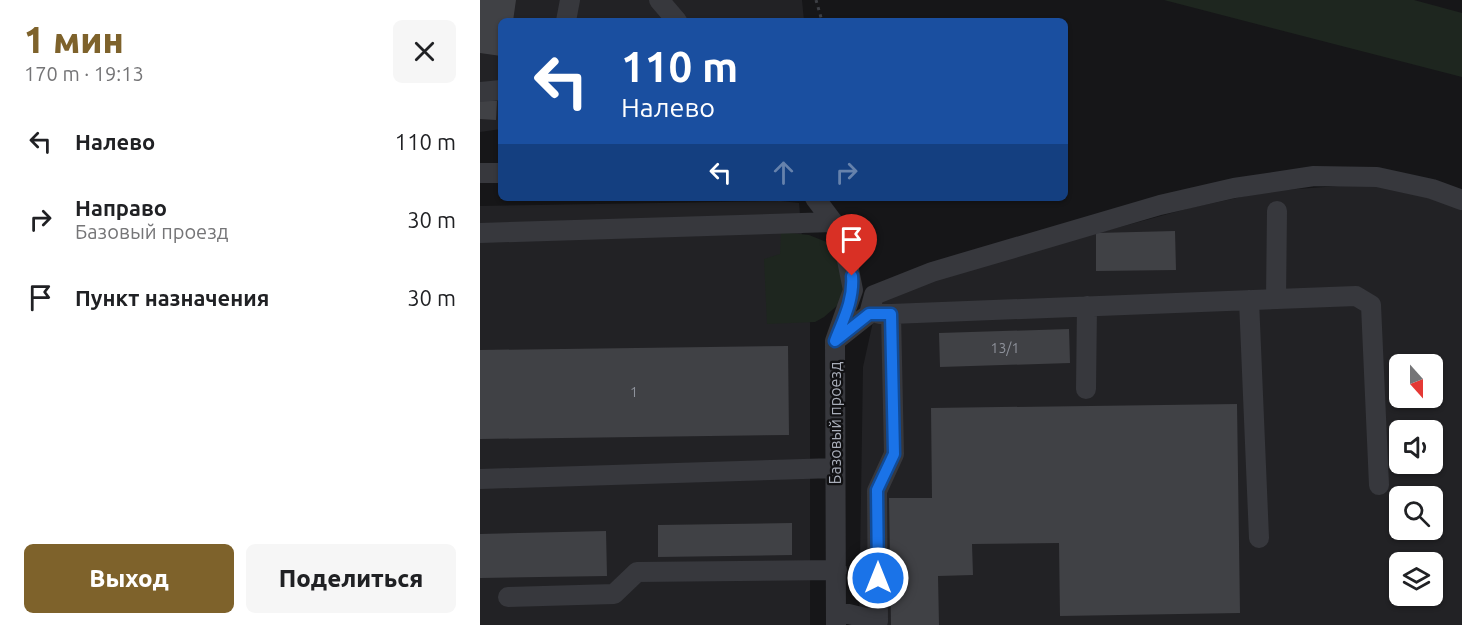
<!DOCTYPE html>
<html lang="ru">
<meta charset="utf-8">
<style>
body{margin:0;font-family:Ubuntu,sans-serif;background:#f6f6f6;color:#202124;height:100vh;display:flex;flex-direction:column;font-size:22px;white-space:nowrap}
*{box-sizing:border-box;margin:0}
p{font-size:20px;color:#757577}
.icon{flex:none;width:33px;height:33px;fill:none;stroke:currentColor;stroke-width:2;stroke-linecap:round;stroke-linejoin:round}
.map{position:relative;flex:1;overflow:hidden}
.panel{display:flex;flex-direction:column;background:#fff;width:480px}
.panel>*{flex:none}
.guide{position:absolute;left:18px;top:18px;width:570px;height:183px;border-radius:9px;box-shadow:0 2px 4px #0004;background:#1a4fa0;color:#fff;overflow:hidden}
.needle{width:39px;rotate:159deg}
.controls{position:absolute;left:909px;top:354px;display:grid;gap:12px}
.controls a{display:grid;place-items:center;width:54px;height:54px;border-radius:9px;background:#fff;box-shadow:0 2px 4px #0004;font-size:30px}
.pin{position:absolute;display:grid;place-items:center;width:51px;height:51px;color:#fff;margin:-62px -26px;border-radius:50% 50% 50% 0;rotate:-45deg;box-shadow:0 0 6px #0007}
.pin .icon{rotate:45deg}
.me{position:absolute;width:66px;margin:-33px;rotate:0deg;stroke-linejoin:round;filter:drop-shadow(0 0 4px #0008)}
.turn{display:flex;align-items:center;gap:21px;height:126px;padding:0 24px;font-size:27px}
.turn .icon{width:78px;height:78px;stroke-width:2.5}
.turn b{display:block;font-size:42px;line-height:51px}
.lanes{display:flex;align-items:center;height:57px;padding:0 24px;background:#0003;justify-content:center;gap:30px;direction:ltr}
.lanes .off{opacity:.35}
.round{display:grid;place-items:center;flex:none;width:63px;height:63px;border-radius:9px;background:#f6f6f6}
.overview{display:flex;align-items:center;justify-content:space-between;height:102px;padding:0 24px}
h1{font-size:36px;font-weight:800;line-height:45px;color:#7e622b}
.primary-button{display:flex;gap:12px;margin-top:auto;padding:12px 24px}
.primary-button a{flex:1;height:69px;border-radius:9px;background:#7e622b;color:#fff;font-size:24px;font-weight:800;line-height:69px;text-align:center}
.primary-button a+a{background:#f6f6f6;color:#202124}
ul{padding:0;list-style:none}
li{display:flex;align-items:center;gap:18px;height:78px;padding:0 24px}
li div{flex:1}
li b{display:block;font-size:22px}
li em{font-style:normal}
main{display:flex;flex:1;min-height:0}
.map>svg:first-child{display:block}
.built{fill:#222225;fill-rule:evenodd}
.green{fill:#1e261f}
.building{fill:#404145}
.lines{fill:none;stroke-linecap:round;stroke-linejoin:round}
.path{stroke:#3d3f44;stroke-width:3;stroke-dasharray:3 4.5;stroke-linecap:butt}
.minor{stroke:#37383d;stroke-width:20}
.route-casing{stroke:#114b97;stroke-width:15}
.route{stroke:#1a73e8;stroke-width:10}
.labels{text-anchor:middle;stroke-width:4.5;stroke-linejoin:round;paint-order:stroke}
.number-label{font-size:14px;fill:#8e929b}
.street-label{font-size:16px;fill:#a8adb8;stroke:#111113}
</style>
<main>
<section class="panel">
<div class="overview"><div><h1>1 мин</h1><p>170 m · 19:13</p></div><a class="round"><svg class="icon" aria-label="close" viewBox="0 0 24 24"><path d="M6 6l12 12M18 6L6 18"/></svg></a></div>
<ul>
<li><svg class="icon" aria-label="left" viewBox="0 0 24 24"><path d="M17 20v-9H6M10 6l-5 5 5 5"/></svg><div><b>Налево</b></div><em>110 m</em></li>
<li><svg class="icon" aria-label="right" viewBox="0 0 24 24"><path d="M7 20v-9h11M14 6l5 5-5 5"/></svg><div><b>Направо</b><p>Базовый проезд</p></div><em>30 m</em></li>
<li><svg class="icon" aria-label="arrive" viewBox="0 0 24 24"><path d="M6 21V4h12l-3 4 3 4H6"/></svg><div><b>Пункт назначения</b></div><em>30 m</em></li>
</ul>
<div class="primary-button"><a>Выход</a><a>Поделиться</a></div>
</section>
<div class="map">
<svg width="982" height="625" viewBox="0 0 982 625">
<rect width="100%" height="100%" fill="#161618"/>
<path class="built" d="M 0,0 L 322,0 L 324,21 L 21,21 L 21,129 L 0,132 Z
M 899,183 L 952,198 L 982,210 L 982,625 L 379,625 L 383,367 L 398,299 L 463,275 L 710,208 L 789,191 ZM 920,364 L 952,364 L 952,398 L 920,398 ZM 920,430 L 952,430 L 952,464 L 920,464 ZM 920,496 L 952,496 L 952,530 L 920,530 ZM 920,562 L 952,562 L 952,596 L 920,596 Z
M 301,201 L 319,203 L 330,323 L 330,625 L 0,625 L 0,206 Z"/>
<path class="green" d="M 684,0 L 934,0 L 982,13 L 982,77 Z
M 301,232 L 329,235 L 349,243 L 355,249 L 366,283 L 359,304 L 344,317 L 335,322 L 287,324 L 284,259 L 300,254 Z"/>
<path class="building" d="M 0,0 L 36,0 L 33,21 L 21,21 L 21,56 L 0,53 Z
M 0,100 L 17,101 L 16,120 L 0,119 Z
M 695,231 L 696,270 L 616,271 L 616,233 Z
M 589,329 L 590,363 L 460,367 L 459,333 Z
M 308,346 L 309,435 L 0,439 L 0,350 Z
M 757,404 L 760,613 L 580,616 L 579,543 L 492,544 L 493,575 L 458,576 L 459,625 L 411,625 L 409,498 L 452,498 L 451,408 Z
M 312,523 L 312,555 L 178,557 L 178,525 Z
M 126,531 L 127,576 L 0,578 L 0,534 Z"/>
<g class="lines">
<path class="path" d="M 336,0 L 342,21"/>
<path class="minor" d="M 179,0 L 197,21
M 86,21 L 90,0
M 0,92 L 21,90
M 0,173 L 21,173
M 335,198 L 353,222 L 365,250 L 373,290 L 355,341 L 356,625
M 0,233 L 353,222
M 796,299 L 797,211
M 769,300 L 779,538
M 411,314 L 876,296 L 891,305 L 899,485
M 355,341 L 389,314 L 394,295 L 452,272 L 680,205 L 754,188 L 834,176 L 897,177 L 952,189 L 982,200
M 606,389 L 607,306
M 0,479 L 355,468
M 28,597 L 134,594 L 157,572 L 357,570
M 356,611 L 398,621 L 397,491 L 414,454 L 411,314 L 399,314"/>
</g>
<g class="lines">
<g class="route-casing">
<path id="route" d="M 372,276 C 374,300 363,320 355,341 L 389,314 L 411,314 L 414,454 L 397,490 L 398,578"/>
</g>
<use href="#route" class="route"/>
</g>
<g class="labels">
<g class="number-label">
<text x="525" y="353">13/1</text>
<text x="154" y="397">1</text>
</g>
<g class="street-label">
<text transform="translate(355 423) rotate(-90)" y="6">Базовый проезд</text>
</g>
</g>
</svg>
<div class="controls">
<a><svg class="needle" viewBox="-14 -14 28 28"><path d="M0-13l5 13h-10z" fill="#e53935"/><path d="M0 13l5-13h-10z" fill="#757577"/></svg></a>
<a><svg class="icon" aria-label="sound" viewBox="0 0 24 24"><path d="M4 9h4l5-4v14l-5-4H4zM17 9q2 3 0 6"/></svg></a>
<a><svg class="icon" aria-label="search" viewBox="0 0 24 24"><circle cx="10" cy="10" r="6"/><path d="M15 15l6 6"/></svg></a>
<a><svg class="icon" aria-label="layers" viewBox="0 0 24 24"><path d="M12 4l9 5-9 5-9-5zM3 14l9 5 9-5"/></svg></a>
</div>
<div class="pin" style="left:372px;top:276px;background:#d93025"><svg class="icon" aria-label="arrive" viewBox="0 0 24 24"><path d="M6 21V4h12l-3 4 3 4H6"/></svg></div>
<svg class="me" style="left:398px;top:578px" viewBox="-20 -20 40 40"><circle r="17" fill="#1a73e8" stroke="#fff" stroke-width="3"/><path d="M0-11L8 9 0 5-8 9z" fill="#fff"/></svg>
<div class="guide">
<div class="turn"><svg class="icon" aria-label="left" viewBox="0 0 24 24"><path d="M17 20v-9H6M10 6l-5 5 5 5"/></svg><div><b>110 m</b>Налево</div></div>
<div class="lanes"><svg class="icon" aria-label="left" viewBox="0 0 24 24"><path d="M17 20v-9H6M10 6l-5 5 5 5"/></svg><svg class="icon off" aria-label="ahead" viewBox="0 0 24 24"><path d="M12 20V5M6 11l6-6 6 6"/></svg><svg class="icon off" aria-label="right" viewBox="0 0 24 24"><path d="M7 20v-9h11M14 6l5 5-5 5"/></svg></div>
</div>
</div>
</main>
